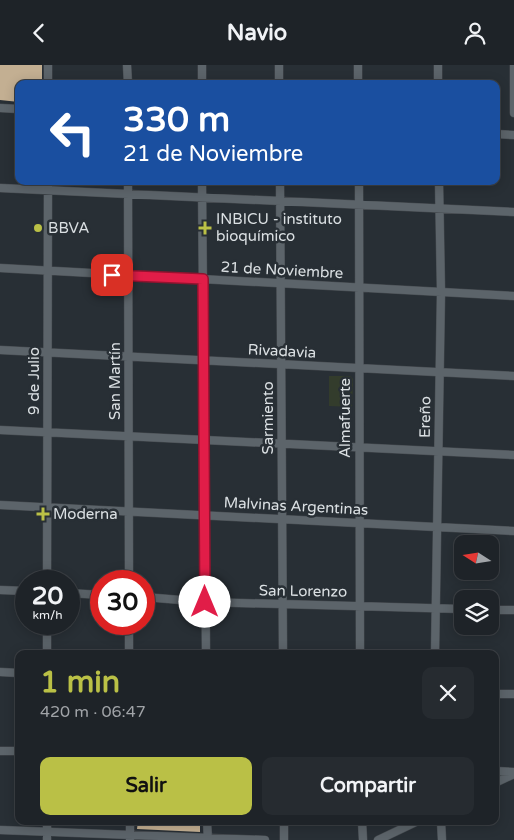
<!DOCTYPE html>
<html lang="es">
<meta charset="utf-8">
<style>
body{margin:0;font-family:"Varela Round",sans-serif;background:#262b30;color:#f1f3f6;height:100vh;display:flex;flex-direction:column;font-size:19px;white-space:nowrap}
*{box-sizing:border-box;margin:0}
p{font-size:16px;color:#a1a4a8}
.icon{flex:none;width:28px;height:28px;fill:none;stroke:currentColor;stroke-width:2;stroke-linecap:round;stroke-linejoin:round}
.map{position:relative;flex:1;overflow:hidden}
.side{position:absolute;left:15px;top:585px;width:484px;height:175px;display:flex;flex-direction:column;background:#1e2328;border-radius:10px;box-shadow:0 2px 12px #0003,0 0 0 1px #3c4045}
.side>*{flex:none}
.hud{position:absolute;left:15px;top:15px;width:485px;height:105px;border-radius:10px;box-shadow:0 2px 12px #0003,0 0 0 1px #3c4045;background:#1a4fa0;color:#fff;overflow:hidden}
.needle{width:32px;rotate:282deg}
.tools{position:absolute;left:454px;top:470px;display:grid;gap:10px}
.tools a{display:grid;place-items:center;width:45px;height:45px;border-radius:10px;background:#1e2328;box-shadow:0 2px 12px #0003,0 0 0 1px #3c4045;font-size:25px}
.speed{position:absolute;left:15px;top:505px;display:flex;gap:10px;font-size:25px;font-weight:700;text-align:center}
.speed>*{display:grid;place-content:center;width:65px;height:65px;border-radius:50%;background:#1e2328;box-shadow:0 2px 12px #0003,0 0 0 1px #3c4045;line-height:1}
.speed small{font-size:12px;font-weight:400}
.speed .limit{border:8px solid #d22;background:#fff;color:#111}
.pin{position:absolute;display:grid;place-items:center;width:42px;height:42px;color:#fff;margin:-21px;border-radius:10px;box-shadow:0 2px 8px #0006}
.me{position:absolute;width:55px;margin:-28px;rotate:0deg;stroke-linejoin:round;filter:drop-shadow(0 0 4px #0008)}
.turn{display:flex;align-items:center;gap:18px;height:105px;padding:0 25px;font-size:22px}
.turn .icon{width:65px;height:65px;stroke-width:2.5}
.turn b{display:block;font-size:35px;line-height:42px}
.round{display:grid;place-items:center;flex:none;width:52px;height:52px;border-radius:10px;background:#262b30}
.summary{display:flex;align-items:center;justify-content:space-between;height:85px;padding:0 25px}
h1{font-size:30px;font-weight:700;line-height:38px;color:#bac046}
.button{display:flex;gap:10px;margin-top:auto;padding:10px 25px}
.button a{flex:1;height:58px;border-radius:10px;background:#bac046;color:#111;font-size:20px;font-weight:700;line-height:58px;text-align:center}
.button a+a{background:#262b30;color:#f1f3f6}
header{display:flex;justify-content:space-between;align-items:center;height:65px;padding:0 25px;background:#1e2328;font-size:22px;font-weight:700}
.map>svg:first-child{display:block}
.green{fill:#333c2c}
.building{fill:#c3af92}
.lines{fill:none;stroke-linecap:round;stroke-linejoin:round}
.minor-casing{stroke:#464b50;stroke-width:9}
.minor{stroke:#5c646a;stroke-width:8}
.route-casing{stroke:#92132f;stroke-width:12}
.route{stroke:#e11d48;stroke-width:9}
.poi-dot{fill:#bac046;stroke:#282f35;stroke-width:2}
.labels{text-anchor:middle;stroke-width:5;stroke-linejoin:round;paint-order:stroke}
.poi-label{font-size:15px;fill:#dbe0e3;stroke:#282f35;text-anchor:start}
.street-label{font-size:15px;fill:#dbe0e3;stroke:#282f35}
</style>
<header><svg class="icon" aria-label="back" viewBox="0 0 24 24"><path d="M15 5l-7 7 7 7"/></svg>Navio<svg class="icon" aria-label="person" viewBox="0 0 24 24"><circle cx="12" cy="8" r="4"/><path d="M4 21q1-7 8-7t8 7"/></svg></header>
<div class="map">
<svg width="514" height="775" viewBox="0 0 514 775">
<rect width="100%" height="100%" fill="#282f35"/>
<path class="green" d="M 329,311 L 350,311 L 353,314 L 352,342 L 329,341 Z"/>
<path class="building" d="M 0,0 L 42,0 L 42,19 L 19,19 L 19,37 L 0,35 Z
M 138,756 L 200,756 L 200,767 L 137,764 Z"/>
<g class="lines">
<g class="minor-casing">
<path id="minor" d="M 127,0 L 128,19
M 202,0 L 202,19
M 279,0 L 279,19
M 358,0 L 358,19
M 438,0 L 438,19
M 514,0 L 514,48
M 48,19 L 48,0
M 0,43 L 19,44
M 496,69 L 514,70
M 128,116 L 129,516
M 202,116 L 206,589
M 280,116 L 283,589
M 359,116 L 360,589
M 0,123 L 514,147
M 0,203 L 514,231
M 0,285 L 514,311
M 0,365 L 514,390
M 0,440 L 514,466
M 47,516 L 48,116
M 0,525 L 26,526
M 69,528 L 101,530
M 144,532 L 205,537 L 462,544
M 490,545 L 514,545
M 129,559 L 129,589
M 47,589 L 47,559
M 435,589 L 441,227 L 439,116
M 0,607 L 19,608
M 495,629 L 514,629
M 0,686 L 19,686
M 495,706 L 514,707
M 495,718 L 514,709
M 207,756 L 208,775
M 284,756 L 284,775
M 362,756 L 363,775
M 441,756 L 442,775
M 0,765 L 265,775
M 130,774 L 130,756
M 47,775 L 47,756
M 378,775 L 418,756"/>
</g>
<use href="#minor" class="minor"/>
</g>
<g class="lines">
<g class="route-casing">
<path id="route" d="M 112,210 L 203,214 L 205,537"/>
</g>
<use href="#route" class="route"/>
</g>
<g class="poi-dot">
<circle cx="38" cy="163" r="5"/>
<path d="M202.5 155.5h5v5h5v5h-5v5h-5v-5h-5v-5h5z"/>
<path d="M40.5 441.5h5v5h5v5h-5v5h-5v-5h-5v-5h5z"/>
</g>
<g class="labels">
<g class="poi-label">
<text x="216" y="159">INBICU - instituto<tspan x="216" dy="17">bioquímico</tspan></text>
<text x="48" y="168">BBVA</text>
<text x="53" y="454">Moderna</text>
</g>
<g class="street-label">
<text transform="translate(282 205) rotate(3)" y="5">21 de Noviembre</text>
<text transform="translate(282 286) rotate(3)" y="5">Rivadavia</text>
<text transform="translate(34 316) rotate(-90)" y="5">9 de Julio</text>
<text transform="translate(115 316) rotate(-90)" y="5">San Martín</text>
<text transform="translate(425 352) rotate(-89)" y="5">Ereño</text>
<text transform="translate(268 353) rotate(-90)" y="5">Sarmiento</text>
<text transform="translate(345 353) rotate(-90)" y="5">Almafuerte</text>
<text transform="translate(296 441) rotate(3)" y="5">Malvinas Argentinas</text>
<text transform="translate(303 526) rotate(1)" y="5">San Lorenzo</text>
</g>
</g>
</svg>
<div class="tools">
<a><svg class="needle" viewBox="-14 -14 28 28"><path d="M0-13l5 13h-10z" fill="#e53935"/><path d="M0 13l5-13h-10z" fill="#a1a4a8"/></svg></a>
<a><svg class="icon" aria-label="layers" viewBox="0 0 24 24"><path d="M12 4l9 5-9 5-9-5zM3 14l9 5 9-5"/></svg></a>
</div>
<div class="speed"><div>20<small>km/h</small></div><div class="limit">30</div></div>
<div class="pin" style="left:112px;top:210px;background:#d93025"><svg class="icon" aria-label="arrive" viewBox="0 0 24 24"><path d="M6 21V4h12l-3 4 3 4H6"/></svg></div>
<svg class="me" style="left:205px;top:537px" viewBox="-20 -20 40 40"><circle r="19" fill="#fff"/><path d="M0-13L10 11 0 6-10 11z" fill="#e11d48"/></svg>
<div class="hud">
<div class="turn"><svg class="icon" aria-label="left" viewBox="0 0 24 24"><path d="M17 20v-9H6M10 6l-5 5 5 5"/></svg><div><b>330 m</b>21 de Noviembre</div></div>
</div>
<section class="side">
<div class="summary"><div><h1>1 min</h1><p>420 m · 06:47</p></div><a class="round"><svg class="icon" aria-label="close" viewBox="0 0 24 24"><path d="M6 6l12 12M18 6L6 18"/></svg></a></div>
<div class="button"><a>Salir</a><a>Compartir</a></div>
</section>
</div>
